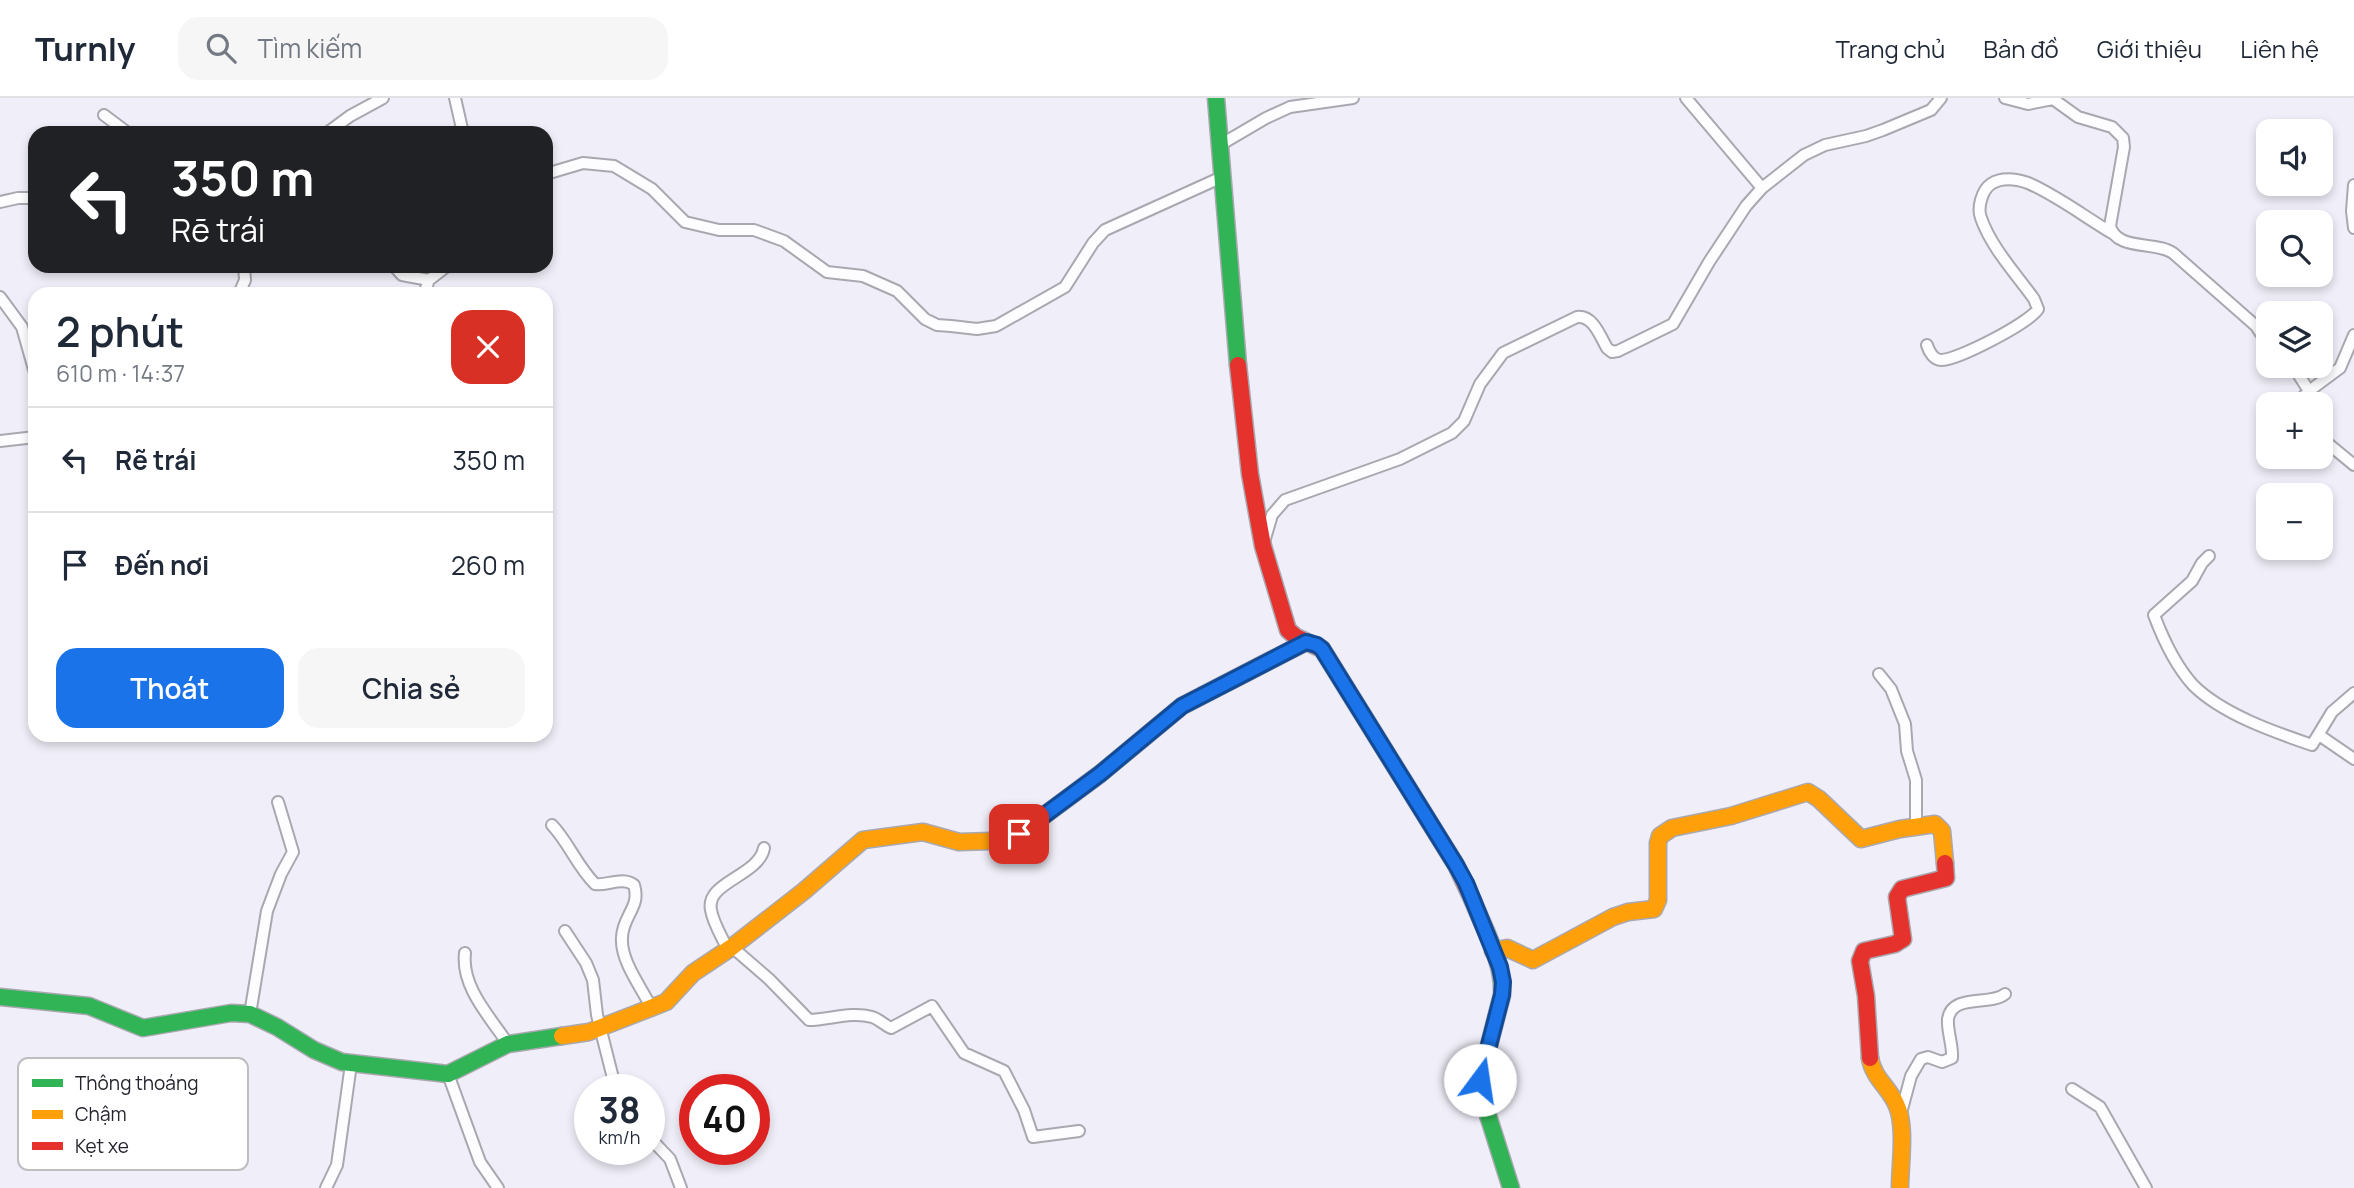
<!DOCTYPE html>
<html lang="vi">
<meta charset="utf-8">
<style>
body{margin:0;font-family:Manrope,sans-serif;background:#f6f6f7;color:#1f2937;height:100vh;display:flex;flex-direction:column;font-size:26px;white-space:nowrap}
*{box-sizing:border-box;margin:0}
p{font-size:23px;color:#747a83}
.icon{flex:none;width:38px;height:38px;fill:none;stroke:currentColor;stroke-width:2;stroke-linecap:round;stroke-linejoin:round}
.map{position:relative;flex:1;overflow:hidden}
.side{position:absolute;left:28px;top:189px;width:525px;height:455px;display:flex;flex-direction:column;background:#fff;border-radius:21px;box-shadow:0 4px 10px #0003}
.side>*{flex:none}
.top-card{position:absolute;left:28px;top:28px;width:525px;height:147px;border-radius:21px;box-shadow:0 4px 10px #0003;background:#202124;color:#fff;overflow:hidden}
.tools{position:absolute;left:2256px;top:21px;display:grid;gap:14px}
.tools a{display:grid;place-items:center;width:77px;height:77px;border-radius:14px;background:#fff;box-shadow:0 4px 10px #0003;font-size:35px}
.speed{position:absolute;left:574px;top:976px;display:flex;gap:14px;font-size:35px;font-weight:700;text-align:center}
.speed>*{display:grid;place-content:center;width:91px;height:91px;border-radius:50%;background:#fff;box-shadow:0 4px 10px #0003;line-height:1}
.speed small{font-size:18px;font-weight:400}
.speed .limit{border:10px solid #d22;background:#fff;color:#111}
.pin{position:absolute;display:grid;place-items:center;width:60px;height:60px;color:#fff;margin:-30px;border-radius:14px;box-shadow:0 4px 10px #0006}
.me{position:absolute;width:77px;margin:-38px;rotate:14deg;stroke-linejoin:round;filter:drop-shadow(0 0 5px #0008)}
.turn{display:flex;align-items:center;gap:24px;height:147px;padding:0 28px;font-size:32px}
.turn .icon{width:91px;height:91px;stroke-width:2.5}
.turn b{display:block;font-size:49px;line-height:60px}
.round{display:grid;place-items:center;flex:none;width:74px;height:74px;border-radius:21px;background:#f6f6f7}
.head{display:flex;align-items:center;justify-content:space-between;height:119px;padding:0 28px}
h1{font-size:42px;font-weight:600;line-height:52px}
.primary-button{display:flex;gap:14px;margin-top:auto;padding:14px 28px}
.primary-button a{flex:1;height:80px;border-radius:21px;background:#1a73e8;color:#fff;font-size:28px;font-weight:600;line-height:80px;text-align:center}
.primary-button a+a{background:#f6f6f7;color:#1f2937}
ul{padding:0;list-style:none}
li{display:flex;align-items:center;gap:21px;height:105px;padding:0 28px;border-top:2px solid #e0e1e3}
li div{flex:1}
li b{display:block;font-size:26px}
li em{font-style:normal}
header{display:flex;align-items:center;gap:42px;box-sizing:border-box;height:98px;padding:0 35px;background:#fff;border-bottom:2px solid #e0e1e3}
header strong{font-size:33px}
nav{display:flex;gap:38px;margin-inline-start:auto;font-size:24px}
.search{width:490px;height:63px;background:#f6f6f7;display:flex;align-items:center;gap:18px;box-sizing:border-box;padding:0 24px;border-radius:21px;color:#747a83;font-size:26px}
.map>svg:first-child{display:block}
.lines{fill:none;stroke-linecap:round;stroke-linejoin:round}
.street-casing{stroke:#a9a8b0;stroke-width:14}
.fast-casing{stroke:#a9a8b0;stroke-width:19}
.slow-casing{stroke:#a9a8b0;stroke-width:19}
.jam-casing{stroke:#a9a8b0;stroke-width:19}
.street{stroke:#fdfcfe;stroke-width:10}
.fast{stroke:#30b455;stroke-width:16}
.slow{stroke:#ff9f0a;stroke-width:16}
.jam{stroke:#e5322d;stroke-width:16}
.route-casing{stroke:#114b97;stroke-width:18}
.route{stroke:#1a73e8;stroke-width:12}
.key{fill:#fff;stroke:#bebdc0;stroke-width:2}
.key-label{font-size:19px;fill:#25242e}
</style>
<header>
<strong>Turnly</strong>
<div class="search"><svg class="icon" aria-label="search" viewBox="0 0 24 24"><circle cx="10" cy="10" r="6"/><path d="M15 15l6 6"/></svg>Tìm kiếm</div>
<nav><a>Trang chủ</a><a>Bản đồ</a><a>Giới thiệu</a><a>Liên hệ</a></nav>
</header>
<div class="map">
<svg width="2354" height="1090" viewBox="0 0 2354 1090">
<rect width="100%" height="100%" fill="#f0eef8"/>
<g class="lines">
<g class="street-casing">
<path id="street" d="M 455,0 L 463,35
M 1686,0 L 1762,90
M 2005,0 L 2028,6 L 2053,1 L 2078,19 L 2112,29 L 2123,40 L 2124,49 L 2110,128 C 2116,153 2156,143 2173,155 L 2256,228 L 2268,246
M 104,17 L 128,35
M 327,35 L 350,18 L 383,0
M 1220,47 L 1266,20 L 1290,9 L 1353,0
M 546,76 L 583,65 L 614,68 L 652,91 L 685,124 L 719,132 L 754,132 L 784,143 L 827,174 L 863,178 L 897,193 L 925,221 L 937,227 L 951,228 L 977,231 L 996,228 L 1065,189 L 1093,145 L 1105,132 L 1222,79
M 2354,87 L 2352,113 L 2354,130
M 0,104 L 18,100 L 35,100
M 394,168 L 402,177 L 429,182
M 239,196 L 245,182 L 244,168
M 424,196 L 429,182 L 447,168
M 0,199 L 22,229 L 35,275
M 1927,247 C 1929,254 1934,262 1941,262 C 1958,262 2029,225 2038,211 L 2034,201 C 2016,176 1991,149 1981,120 C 1977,110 1982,92 1991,86 C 2002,79 2016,81 2028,85 C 2056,97 2085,119 2112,135
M 2293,268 L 2309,293
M 2296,306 L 2309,293 L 2340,270 L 2354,237
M 2320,339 L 2354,367
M 0,343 L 35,339
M 1264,444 L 1272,417 L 1285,402 L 1400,361 L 1452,335 L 1464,323 L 1480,286 L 1503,255 L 1577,219 C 1593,217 1600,238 1607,250 L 1612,254 L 1618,253 L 1673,226 L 1709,164 L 1746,108 L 1762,90 L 1804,57 L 1825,47 L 1866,38 L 1883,32 L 1931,12 L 1941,0
M 2209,458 L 2202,465 L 2192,483 L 2154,517 C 2163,541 2175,567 2193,587 C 2222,616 2274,634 2312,647 L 2332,614 L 2354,595
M 1879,576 L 1891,591 L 1905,626 L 1907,653 L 1916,682 L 1916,729
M 2319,637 L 2354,661
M 552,727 C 569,745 577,768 595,786 C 607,788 623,778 634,787 C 641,809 623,817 622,839 C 620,863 642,890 652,911
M 565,833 L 586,865 L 593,882 L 597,917 L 616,992
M 732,849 L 769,881 L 809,922 C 829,922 851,913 872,919 C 879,921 884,927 891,930 L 932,908 L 964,955 L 1004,973 L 1024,1012 L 1033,1039 L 1079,1033
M 728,852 C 722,839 713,825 711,812 C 705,784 759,778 764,750
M 465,855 C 461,889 490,919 508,946
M 250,916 L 267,813 L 281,776 L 293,754 L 278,704
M 448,976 L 480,1064 L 498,1090
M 2072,991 L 2100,1009 L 2146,1090
M 1901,1015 L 1911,978 L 1921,961 L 1928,959 L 1942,964 L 1952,960 C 1953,947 1947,934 1948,921 C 1952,895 1991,908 2005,896
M 649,1039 L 670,1061 L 681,1090
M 326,1090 L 337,1067 L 351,966"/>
</g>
<g class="fast-casing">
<path id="fast" d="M 1216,0 L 1238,267
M 991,743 L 1001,743 L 1019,736 L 1100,676 L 1182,608 L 1306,544
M 1473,803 C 1485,833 1504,865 1502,897 L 1480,982 L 1480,992 L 1511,1090
M 0,899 L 89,908 L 143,930 L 231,915 L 250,916 L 277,929 L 314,952 L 342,964 L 448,976 L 508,946 L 562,938"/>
</g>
<g class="slow-casing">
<path id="slow" d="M 1493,853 L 1507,850 L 1533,862 L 1613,819 L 1628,814 L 1654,811 L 1658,802 L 1658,745 L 1660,738 L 1672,730 L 1731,718 L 1808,694 L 1819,701 L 1861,741 L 1900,731 L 1935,726 L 1942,733 L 1945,765
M 562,938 L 589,934 L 666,904 L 693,875 L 732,849 L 804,793 L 863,742 L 923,734 L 959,744 L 991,743
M 1870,960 C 1873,980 1890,990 1897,1008 C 1906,1029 1900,1067 1900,1090"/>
</g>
<g class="jam-casing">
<path id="jam" d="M 1238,267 L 1250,376 L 1263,448 L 1288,532 L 1296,539 L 1322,551 L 1456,767 L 1473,803
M 1870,960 L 1866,898 L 1860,863 L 1864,853 L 1895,846 L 1903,841 L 1897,799 L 1902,791 L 1946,780 L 1945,765"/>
</g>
<use href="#street" class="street"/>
<use href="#fast" class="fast"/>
<use href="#slow" class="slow"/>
<use href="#jam" class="jam"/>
</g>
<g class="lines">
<g class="route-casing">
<path id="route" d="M 1019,736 L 1100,676 L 1182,608 L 1306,544 L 1317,547 L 1322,551 L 1456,767 L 1466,785 L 1500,869 L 1503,884 L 1502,897 L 1480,982"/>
</g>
<use href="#route" class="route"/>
</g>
<rect x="18" y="960" width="230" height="112" rx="10" class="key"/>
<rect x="32" y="981" width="31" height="8" fill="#30b455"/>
<rect x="32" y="1012" width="31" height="9" fill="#ff9f0a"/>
<rect x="32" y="1044" width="31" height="8" fill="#e5322d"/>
<g class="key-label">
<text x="75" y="992">Thông thoáng</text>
<text x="75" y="1023">Chậm</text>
<text x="75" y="1055">Kẹt xe</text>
</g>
</svg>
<div class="tools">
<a><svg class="icon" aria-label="sound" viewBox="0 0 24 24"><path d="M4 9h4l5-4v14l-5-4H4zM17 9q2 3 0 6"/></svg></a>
<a><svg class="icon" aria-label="search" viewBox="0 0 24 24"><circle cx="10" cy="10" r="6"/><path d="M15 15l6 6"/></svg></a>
<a><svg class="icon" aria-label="layers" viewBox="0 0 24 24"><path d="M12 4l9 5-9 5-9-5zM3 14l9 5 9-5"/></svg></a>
<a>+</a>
<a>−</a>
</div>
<div class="speed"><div>38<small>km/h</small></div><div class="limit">40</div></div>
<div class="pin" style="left:1019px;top:736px;background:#d93025"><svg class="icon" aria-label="arrive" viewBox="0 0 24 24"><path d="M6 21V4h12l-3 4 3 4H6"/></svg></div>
<svg class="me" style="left:1480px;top:982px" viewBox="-20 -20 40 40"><circle r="19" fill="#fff"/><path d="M0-13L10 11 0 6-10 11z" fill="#1a73e8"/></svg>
<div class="top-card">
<div class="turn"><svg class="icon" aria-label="left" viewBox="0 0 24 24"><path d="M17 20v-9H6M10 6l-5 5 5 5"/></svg><div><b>350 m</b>Rẽ trái</div></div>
</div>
<section class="side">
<div class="head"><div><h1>2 phút</h1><p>610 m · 14:37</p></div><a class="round" style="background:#d93025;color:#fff"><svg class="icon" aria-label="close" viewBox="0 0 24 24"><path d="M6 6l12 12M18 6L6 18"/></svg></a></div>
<ul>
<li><svg class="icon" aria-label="left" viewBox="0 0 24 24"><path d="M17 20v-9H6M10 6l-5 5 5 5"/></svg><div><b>Rẽ trái</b></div><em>350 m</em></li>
<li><svg class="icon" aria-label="arrive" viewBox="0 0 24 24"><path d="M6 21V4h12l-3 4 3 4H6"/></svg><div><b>Đến nơi</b></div><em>260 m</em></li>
</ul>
<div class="primary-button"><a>Thoát</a><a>Chia sẻ</a></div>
</section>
</div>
